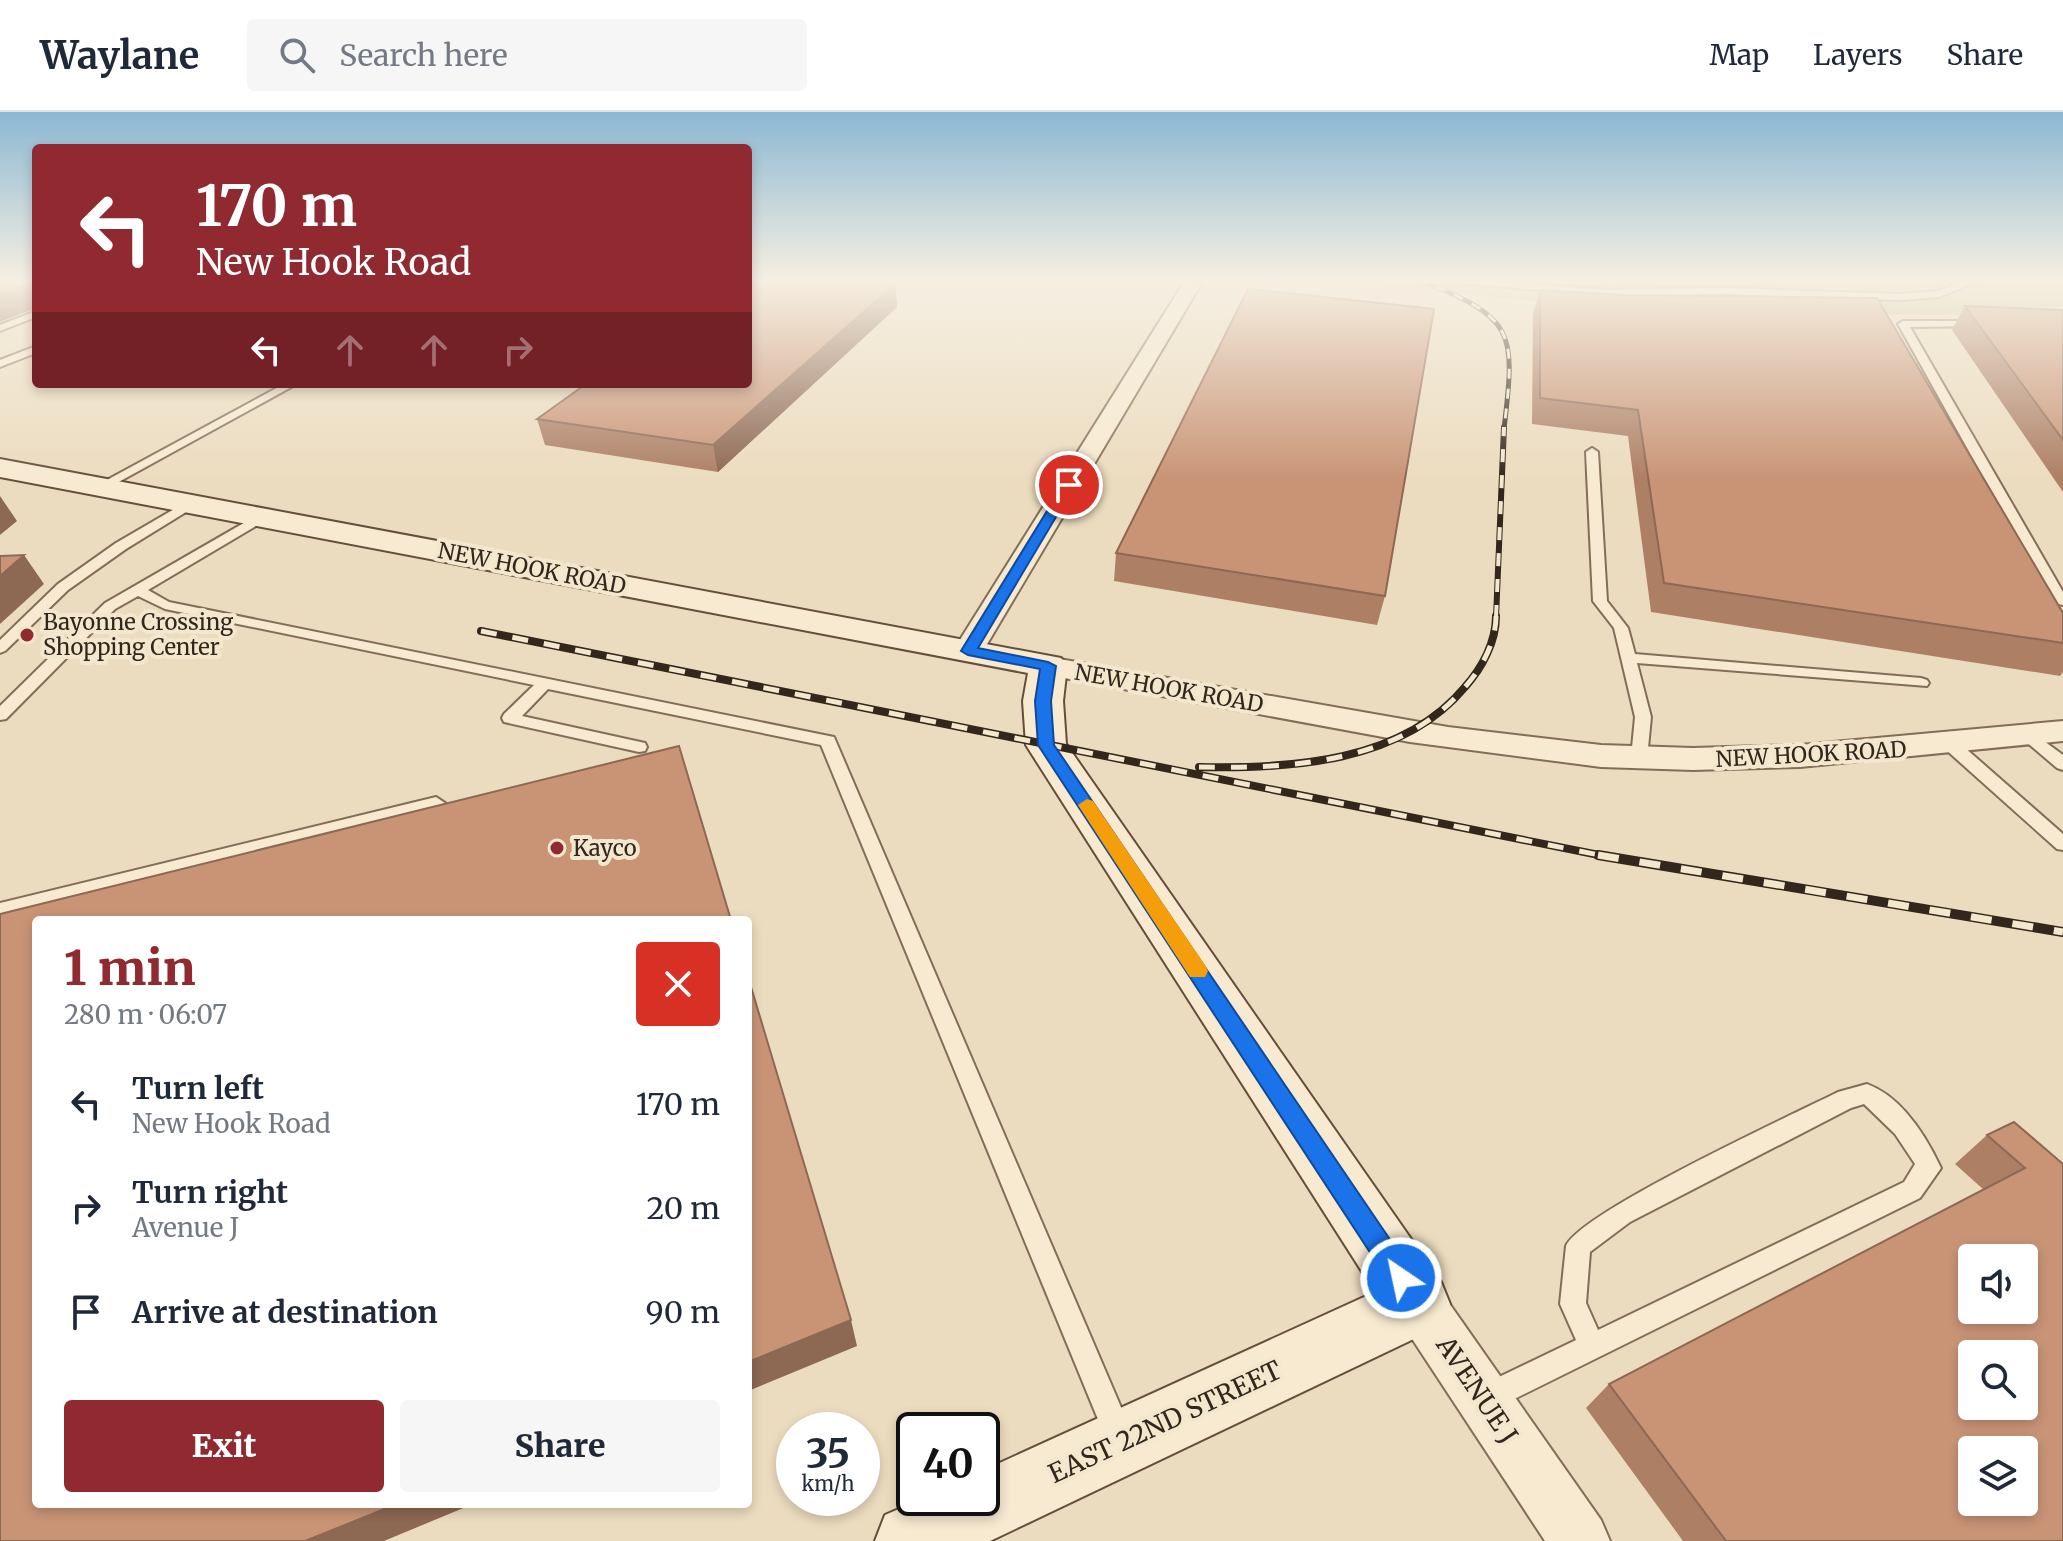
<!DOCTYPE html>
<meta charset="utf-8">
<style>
body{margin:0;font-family:Merriweather,serif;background:#f6f6f7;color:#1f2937;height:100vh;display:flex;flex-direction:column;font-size:30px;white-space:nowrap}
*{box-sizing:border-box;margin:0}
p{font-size:26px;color:#747a83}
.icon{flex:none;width:44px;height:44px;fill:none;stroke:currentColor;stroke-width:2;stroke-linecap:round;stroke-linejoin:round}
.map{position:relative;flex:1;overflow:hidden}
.sheet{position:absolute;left:32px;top:804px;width:720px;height:592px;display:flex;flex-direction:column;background:#fff;border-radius:8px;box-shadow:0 4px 12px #0003}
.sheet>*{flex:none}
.hud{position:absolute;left:32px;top:32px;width:720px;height:244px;border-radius:8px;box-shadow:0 4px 12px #0003;background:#902a30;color:#fff;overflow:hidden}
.buttons{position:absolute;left:1958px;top:1132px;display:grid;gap:16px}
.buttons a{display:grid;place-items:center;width:80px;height:80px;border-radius:8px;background:#fff;box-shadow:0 4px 12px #0003;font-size:40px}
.speed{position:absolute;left:776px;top:1300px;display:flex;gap:16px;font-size:40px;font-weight:700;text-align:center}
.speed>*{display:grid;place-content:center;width:104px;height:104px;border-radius:50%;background:#fff;box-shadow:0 4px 12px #0003;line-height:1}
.speed small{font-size:20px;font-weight:400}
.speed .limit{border:4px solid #111;border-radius:12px;background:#fff;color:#111}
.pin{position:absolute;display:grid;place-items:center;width:68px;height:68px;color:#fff;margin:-34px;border:4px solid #fff;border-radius:50%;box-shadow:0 2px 8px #0007}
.me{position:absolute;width:88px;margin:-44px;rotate:326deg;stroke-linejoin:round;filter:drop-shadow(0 0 6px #0008)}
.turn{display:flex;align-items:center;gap:28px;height:168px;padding:0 32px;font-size:36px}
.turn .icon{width:104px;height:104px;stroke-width:2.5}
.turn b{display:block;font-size:56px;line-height:68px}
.lanes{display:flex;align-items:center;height:76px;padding:0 32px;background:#0003;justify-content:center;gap:40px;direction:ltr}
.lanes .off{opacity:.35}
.round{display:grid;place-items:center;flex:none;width:84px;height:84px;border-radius:8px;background:#f6f6f7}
.summary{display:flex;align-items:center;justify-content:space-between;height:136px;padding:0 32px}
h1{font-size:48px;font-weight:800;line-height:60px;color:#902a30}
.cta{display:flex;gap:16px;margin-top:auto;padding:16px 32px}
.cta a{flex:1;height:92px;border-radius:8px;background:#902a30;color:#fff;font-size:32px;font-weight:800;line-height:92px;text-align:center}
.cta a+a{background:#f6f6f7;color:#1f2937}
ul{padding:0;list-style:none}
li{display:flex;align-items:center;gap:24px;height:104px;padding:0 32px}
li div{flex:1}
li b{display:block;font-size:30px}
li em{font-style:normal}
header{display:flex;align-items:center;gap:48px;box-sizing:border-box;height:112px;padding:0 40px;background:#fff;border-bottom:2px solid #e0e1e3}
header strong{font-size:38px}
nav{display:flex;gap:44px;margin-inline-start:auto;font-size:28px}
.search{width:560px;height:72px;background:#f6f6f7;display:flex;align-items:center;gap:20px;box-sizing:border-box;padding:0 28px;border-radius:8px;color:#747a83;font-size:30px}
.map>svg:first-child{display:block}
.green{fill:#c5c993}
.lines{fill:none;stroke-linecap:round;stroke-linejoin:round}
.lane-casing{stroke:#836d58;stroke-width:4}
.street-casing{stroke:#836d58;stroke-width:4}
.secondary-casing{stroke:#654e3b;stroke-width:4}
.lane{fill:#f7ead1;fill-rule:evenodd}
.street{fill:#f7ead1;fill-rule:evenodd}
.secondary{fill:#f7ead1;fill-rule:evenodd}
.rail-far3-casing{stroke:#33261c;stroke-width:5}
.rail-far2-casing{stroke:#33261c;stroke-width:6}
.rail-far1-casing{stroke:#33261c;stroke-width:8}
.rail-casing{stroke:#33261c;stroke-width:10}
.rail-far3{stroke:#f3e7ce;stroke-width:3;stroke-dasharray:10;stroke-linecap:butt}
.rail-far2{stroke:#f3e7ce;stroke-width:4;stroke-dasharray:13;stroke-linecap:butt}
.rail-far1{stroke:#f3e7ce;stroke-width:5;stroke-dasharray:16;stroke-linecap:butt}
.rail{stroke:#f3e7ce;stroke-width:7;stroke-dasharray:21;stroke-linecap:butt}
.wall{fill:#ad7f65}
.shaded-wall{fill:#8d6853}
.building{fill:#c99476;stroke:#8d6853;stroke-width:2;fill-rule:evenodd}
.route{fill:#1a73e8;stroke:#114b97;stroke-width:2}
.slow{fill:#f59e0b}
.poi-dot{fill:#902a30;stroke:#f3e7ce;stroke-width:3}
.labels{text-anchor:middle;stroke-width:8;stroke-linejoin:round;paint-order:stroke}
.street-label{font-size:22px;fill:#33261c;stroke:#f3e7ce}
.poi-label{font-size:22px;fill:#33261c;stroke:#f3e7ce;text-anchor:start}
.near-street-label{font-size:26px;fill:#33261c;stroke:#f3e7ce}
</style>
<header>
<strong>Waylane</strong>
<div class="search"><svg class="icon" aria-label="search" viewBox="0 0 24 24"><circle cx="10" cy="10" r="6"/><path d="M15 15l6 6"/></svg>Search here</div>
<nav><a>Map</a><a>Layers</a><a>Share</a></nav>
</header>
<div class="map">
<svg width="2063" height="1429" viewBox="0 0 2063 1429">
<rect width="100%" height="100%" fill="#ecdcbf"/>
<path class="green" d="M 1313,167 L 2063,167 L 2063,195 L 2006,195 L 1986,202 L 1940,203 L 1656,201 Z"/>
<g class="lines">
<g class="lane-casing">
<path id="lane" d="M 1416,167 L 1460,167 L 1609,178 L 1722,176 L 1901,182 L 1938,179 L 1971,167 L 1984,167 L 1939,185 L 1901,188 L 1722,182 L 1609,184 Z
M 36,199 L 36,205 L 0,219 L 0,213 Z
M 1980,209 L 1985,212 L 1983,214 L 1910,215 L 2063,480 L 2063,493 L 2058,492 L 2044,474 L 1898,212 L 1903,209 Z
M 36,234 L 36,241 L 0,255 L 0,248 Z
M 284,272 L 297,272 L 104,378 L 94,375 Z
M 1592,336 L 1598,340 L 1607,489 L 1628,516 L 1635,542 L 1921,566 L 1927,568 L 1929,571 L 1927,574 L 1637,551 L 1651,605 L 1647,646 L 1639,652 L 1633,650 L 1631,646 L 1635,605 L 1614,516 L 1593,489 L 1586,340 Z
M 188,389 L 199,392 L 126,437 L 68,478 L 5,539 L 0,541 L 0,528 L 58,472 L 116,431 Z
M 261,401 L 266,402 L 266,408 L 148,478 L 169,490 L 834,625 L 1129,1314 L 1133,1324 L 1129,1334 L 1119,1338 L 1109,1334 L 821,633 L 548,577 L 522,604 L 645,631 L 647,635 L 645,639 L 639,640 L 504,610 L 502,606 L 504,602 L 534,573 L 165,497 L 138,484 L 115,497 L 6,607 L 0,608 L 0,594 L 105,491 Z
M 2029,618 L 2063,643 L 2063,658 L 2057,656 L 2023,627 L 2021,623 L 2023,619 Z
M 1950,627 L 1956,628 L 2063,722 L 2063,738 L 2057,737 L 1944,636 L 1942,632 L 1944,628 Z
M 436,685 L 445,691 L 442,695 L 0,805 L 0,791 Z
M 1867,972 C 1902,985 1926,1024 1941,1056 L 1920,1086 L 1496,1296 L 1486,1300 L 1476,1296 L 1472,1286 L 1476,1276 L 1576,1228 L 1560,1192 L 1566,1134 C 1581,1100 1792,1003 1838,980 ZM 1864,992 L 1895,1022 L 1915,1052 L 1904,1070 L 1598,1218 L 1586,1191 L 1590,1140 L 1630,1110 L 1851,996 Z"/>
</g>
<g class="street-casing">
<path id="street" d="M 1186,167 L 1204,167 L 983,539 L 979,545 L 968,548 L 957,545 L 953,539 Z
M 1048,545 L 1448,615 L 1601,633 L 1693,636 L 1800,633 L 2063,609 L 2063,629 L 1800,655 L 1693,658 L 1601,655 L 1410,630 L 1037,561 L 1033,554 L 1037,547 Z
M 1419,1166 L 1437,1174 L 1601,1408 L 1610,1429 L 1545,1429 L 1401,1210 L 1393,1192 L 1401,1174 Z"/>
</g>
<g class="secondary-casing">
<path id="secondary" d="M 0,347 L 1061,546 L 1067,554 L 1063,589 L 1066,632 L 1441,1170 L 1450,1192 L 1441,1214 L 990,1429 L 875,1429 L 885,1403 L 924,1386 L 982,1386 L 982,1359 L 1375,1180 L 1026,633 L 1023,589 L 1028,561 L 0,365 Z"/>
</g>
<use href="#lane" class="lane"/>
<use href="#street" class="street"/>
<use href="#secondary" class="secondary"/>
<g class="rail-far3-casing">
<path id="rail-far3" d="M 1417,167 C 1515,206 1516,217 1504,317"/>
</g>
<g class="rail-far2-casing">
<path id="rail-far2" d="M 1496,506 L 1504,315"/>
</g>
<g class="rail-far1-casing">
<path id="rail-far1" d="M 481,519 L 1609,745
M 1199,655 C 1290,657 1402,651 1465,575 C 1482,556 1496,530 1496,504"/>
</g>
<g class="rail-casing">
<path id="rail" d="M 1598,743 L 2063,820"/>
</g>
<use href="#rail-far3" class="rail-far3"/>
<use href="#rail-far2" class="rail-far2"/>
<use href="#rail-far1" class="rail-far1"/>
<use href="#rail" class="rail"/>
</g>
<path class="wall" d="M 895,172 L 897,195 L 718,360 L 545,333 L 537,307 Z
M 1540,178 L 2063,501 L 2063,560 L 2060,564 L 1651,500 L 1628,324 L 1532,312 L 1533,201 Z
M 1965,194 L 2063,198 L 2063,380 L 1952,218 Z
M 1116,441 L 1385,484 L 1377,513 L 1114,469 Z
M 1987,1023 L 2063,1052 L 2063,1429 L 1683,1429 L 1586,1296 L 1609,1272 L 1984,1078 L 1955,1052 Z"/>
<path class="shaded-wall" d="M 36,170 L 36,196 L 0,210 L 0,182 Z
M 895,172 L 897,195 L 718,360 L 713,333 Z
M 0,384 L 17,409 L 0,423 Z
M 24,443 L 44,472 L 0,512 L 0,464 Z
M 851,1208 L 857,1234 L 748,1279 L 748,1250 Z
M 397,1392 L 473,1392 L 384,1429 L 305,1429 Z"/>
<path class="building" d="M 0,167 L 36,167 L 36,170 L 0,182 Z
M 748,167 L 851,167 L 895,172 L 713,333 L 537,307 L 586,272 L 748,272 Z
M 1248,177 L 1434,197 L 1385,484 L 1116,441 Z
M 1540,178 L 1621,183 L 1877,186 L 2063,501 L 2063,531 L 1664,471 L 1638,298 L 1540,286 Z
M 1965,194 L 2063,198 L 2063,328 Z
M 24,443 L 0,464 L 0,444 Z
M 679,634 L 731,808 L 36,808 L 36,1392 L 397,1392 L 305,1429 L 0,1429 L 0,802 Z
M 748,865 L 851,1208 L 748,1250 Z
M 2014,1010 L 2063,1052 L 2063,1429 L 1726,1429 L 1609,1272 L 2025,1056 L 1987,1023 ZM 1972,1146 L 2024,1146 L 2024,1198 L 1972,1198 ZM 1972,1242 L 2024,1242 L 2024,1294 L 1972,1294 ZM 1972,1338 L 2024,1338 L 2024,1390 L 1972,1390 Z"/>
<linearGradient id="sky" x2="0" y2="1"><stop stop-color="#8cb8d3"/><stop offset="0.46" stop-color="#f6efe2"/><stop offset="1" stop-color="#f6efe2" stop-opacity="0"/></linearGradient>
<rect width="2063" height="367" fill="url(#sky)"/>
<path class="route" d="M 1069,369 L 1075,373 L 978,536 L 1048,550 L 1056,554 L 1051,589 L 1054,633 L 1410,1157 L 1414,1166 L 1410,1174 L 1401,1178 L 1392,1174 L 1038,633 L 1035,589 L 1040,557 L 968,543 L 961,539 L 1063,373 Z"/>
<path class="slow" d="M 1087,687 L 1093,689 L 1205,853 L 1208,859 L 1205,865 L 1190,865 L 1078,693 Z"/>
<g class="poi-dot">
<circle cx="27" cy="523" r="8"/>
<circle cx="557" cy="736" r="8"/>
</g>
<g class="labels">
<g class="street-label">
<text transform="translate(532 456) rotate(11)" y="8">NEW HOOK ROAD</text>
<text transform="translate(1169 576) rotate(10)" y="8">NEW HOOK ROAD</text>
<text transform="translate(1811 642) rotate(-3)" y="8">NEW HOOK ROAD</text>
</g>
<g class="poi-label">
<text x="43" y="518">Bayonne Crossing<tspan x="43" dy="25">Shopping Center</tspan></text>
<text x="573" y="744">Kayco</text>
</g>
<g class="near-street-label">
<text transform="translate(1477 1278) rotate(56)" y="9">AVENUE J</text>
<text transform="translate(1165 1310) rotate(-25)" y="9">EAST 22ND STREET</text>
</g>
</g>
</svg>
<div class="buttons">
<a><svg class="icon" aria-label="sound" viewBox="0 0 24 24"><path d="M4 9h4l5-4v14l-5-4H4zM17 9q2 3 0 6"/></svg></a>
<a><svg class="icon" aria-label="search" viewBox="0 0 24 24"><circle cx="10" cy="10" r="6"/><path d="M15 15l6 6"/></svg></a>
<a><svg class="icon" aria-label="layers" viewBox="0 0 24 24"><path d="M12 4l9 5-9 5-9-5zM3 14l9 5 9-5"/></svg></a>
</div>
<div class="speed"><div>35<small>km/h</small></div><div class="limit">40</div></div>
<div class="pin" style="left:1069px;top:373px;background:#d93025"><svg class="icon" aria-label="arrive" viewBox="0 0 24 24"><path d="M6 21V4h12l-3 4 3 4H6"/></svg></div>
<svg class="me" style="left:1401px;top:1166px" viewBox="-20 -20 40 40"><circle r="17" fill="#1a73e8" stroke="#fff" stroke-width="3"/><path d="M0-11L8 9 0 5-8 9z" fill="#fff"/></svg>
<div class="hud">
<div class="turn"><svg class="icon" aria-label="left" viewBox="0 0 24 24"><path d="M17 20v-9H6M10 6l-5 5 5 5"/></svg><div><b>170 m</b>New Hook Road</div></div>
<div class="lanes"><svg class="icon" aria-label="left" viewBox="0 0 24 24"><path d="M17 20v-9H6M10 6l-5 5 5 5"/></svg><svg class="icon off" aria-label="ahead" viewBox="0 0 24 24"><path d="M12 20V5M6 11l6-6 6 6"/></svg><svg class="icon off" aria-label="ahead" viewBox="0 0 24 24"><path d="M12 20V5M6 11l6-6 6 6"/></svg><svg class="icon off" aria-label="right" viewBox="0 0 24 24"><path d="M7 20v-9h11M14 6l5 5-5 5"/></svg></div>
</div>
<section class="sheet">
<div class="summary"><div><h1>1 min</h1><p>280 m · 06:07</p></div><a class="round" style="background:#d93025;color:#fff"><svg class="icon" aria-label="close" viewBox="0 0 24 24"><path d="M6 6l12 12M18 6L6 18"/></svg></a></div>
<ul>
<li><svg class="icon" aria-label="left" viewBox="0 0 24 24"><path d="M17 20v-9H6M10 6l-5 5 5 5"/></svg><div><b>Turn left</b><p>New Hook Road</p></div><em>170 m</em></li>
<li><svg class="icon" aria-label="right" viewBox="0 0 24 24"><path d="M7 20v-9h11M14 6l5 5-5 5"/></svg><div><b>Turn right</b><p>Avenue J</p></div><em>20 m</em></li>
<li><svg class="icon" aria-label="arrive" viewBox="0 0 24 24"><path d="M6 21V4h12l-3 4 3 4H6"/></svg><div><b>Arrive at destination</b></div><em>90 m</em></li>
</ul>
<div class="cta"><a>Exit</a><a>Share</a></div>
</section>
</div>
